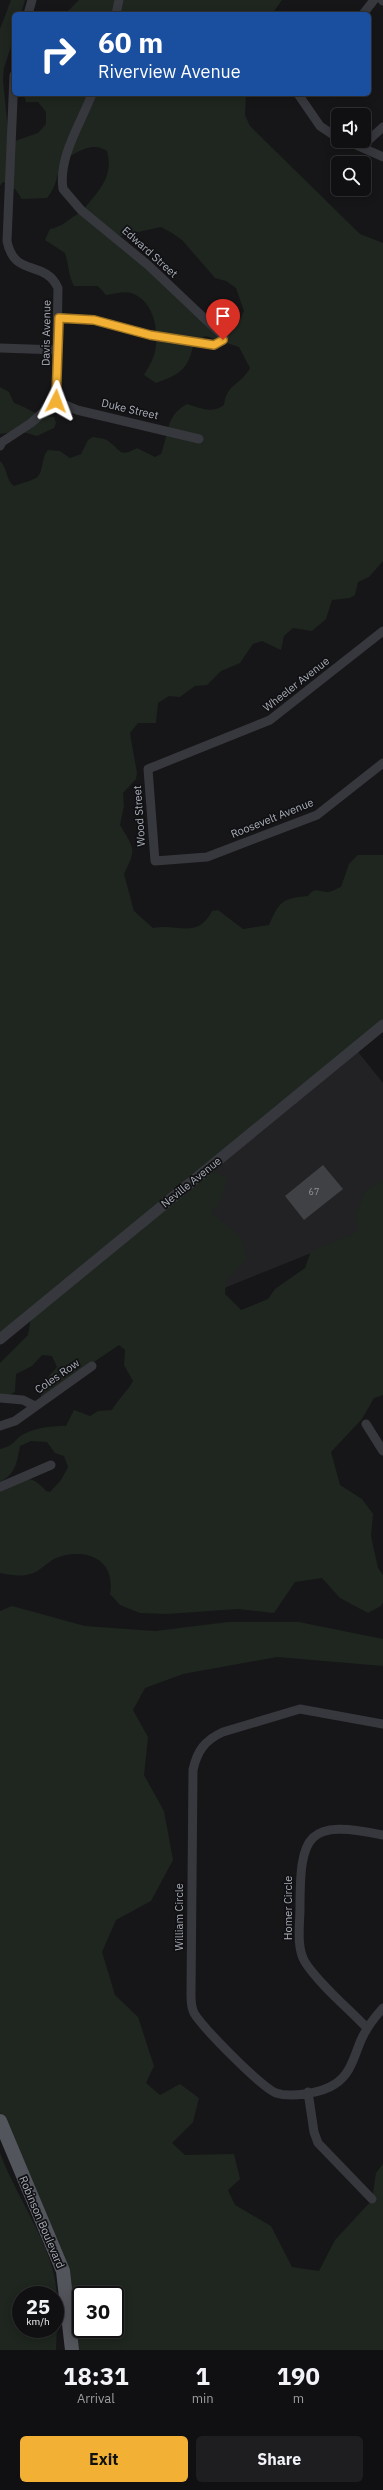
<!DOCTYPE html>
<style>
body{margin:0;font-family:"IBM Plex Sans",sans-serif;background:#1e1e20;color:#f1f3f6;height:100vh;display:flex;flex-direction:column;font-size:15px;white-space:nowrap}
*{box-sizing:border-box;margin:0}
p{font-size:13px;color:#9c9d9f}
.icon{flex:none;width:22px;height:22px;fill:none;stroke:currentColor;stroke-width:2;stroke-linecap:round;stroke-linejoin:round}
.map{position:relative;height:2350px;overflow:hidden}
.panel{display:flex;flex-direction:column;background:#101012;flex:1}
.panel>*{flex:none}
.guide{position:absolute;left:12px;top:12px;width:359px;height:84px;border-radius:6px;box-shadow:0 2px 10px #0003,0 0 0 1px #303032;background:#1a4fa0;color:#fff;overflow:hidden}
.tools{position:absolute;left:331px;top:108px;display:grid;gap:8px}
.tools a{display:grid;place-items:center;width:40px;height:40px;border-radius:6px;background:#101012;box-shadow:0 2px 10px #0003,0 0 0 1px #303032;font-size:20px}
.speed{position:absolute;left:12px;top:2286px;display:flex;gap:8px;font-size:20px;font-weight:700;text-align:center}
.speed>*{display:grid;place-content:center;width:52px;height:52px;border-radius:50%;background:#101012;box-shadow:0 2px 10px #0003,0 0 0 1px #303032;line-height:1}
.speed small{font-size:10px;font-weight:400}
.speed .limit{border:2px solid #111;border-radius:6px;background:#fff;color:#111}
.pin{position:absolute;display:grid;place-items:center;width:34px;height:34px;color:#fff;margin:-41px -17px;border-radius:50% 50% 50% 0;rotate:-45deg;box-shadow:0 0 4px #0007}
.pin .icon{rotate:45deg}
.me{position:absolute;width:44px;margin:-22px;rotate:3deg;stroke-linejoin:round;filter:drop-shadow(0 0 3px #0008)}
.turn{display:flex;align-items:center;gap:14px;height:84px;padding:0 20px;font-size:18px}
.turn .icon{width:52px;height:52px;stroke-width:2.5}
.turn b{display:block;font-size:28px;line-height:34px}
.eta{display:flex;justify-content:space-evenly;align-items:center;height:68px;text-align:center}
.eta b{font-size:24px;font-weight:700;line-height:28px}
.primary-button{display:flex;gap:8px;margin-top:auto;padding:8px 20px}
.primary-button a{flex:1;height:46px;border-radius:6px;background:#f2b134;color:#111;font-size:16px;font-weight:700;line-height:46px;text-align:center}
.primary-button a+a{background:#1e1e20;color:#f1f3f6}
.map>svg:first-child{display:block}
.built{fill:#222225}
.green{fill:#1e261f;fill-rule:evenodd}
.building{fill:#404145}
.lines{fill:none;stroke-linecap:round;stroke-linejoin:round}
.minor{stroke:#37383d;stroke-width:9}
.tertiary{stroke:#37383d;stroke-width:11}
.primary{stroke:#53555c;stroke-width:14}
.route-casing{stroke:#9d7322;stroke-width:10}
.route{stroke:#f2b134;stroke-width:7}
.labels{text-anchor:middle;stroke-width:3.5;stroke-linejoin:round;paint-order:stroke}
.number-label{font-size:9px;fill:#8e929b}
.street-label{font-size:11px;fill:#a8adb8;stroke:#111113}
</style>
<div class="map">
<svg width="383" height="2350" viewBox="0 0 383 2350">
<rect width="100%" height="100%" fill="#161618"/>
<path class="built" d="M 355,1048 L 383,1083 L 383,1224 L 71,1350 L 37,1309 Z"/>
<path class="green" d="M 11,0 L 25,0 L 21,14 L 14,14 L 14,37 L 4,68 L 3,80 L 8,131 L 15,141 L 38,133 L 46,124 L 46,112 L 38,102 L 26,102 L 24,94 L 246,94 L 245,115 L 250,126 L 360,234 L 383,243 L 383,561 L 369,577 L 358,582 L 355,595 L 350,598 L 332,600 L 326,619 L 312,631 L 293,628 L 284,636 L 281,650 L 262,641 L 253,644 L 240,663 L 221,671 L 207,685 L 195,686 L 180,697 L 169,696 L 158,703 L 156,723 L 138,723 L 130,733 L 137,773 L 136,779 L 123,793 L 124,806 L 120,825 C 134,849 137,848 124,874 L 134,911 L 153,928 C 178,923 197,940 212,911 L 218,910 L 243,929 L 269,925 C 279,902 282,898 308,896 C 315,886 318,892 328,892 C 332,892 337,888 341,887 L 349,864 L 358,855 L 383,855 L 383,1024 L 0,1335 L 0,461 C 8,468 5,479 14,486 C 21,483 29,482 36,478 C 44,473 41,457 48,450 L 60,451 L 70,458 L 81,454 L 88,440 L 93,437 C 98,438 105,438 108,441 C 123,451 118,458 137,448 L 155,457 L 161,454 C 169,434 165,416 187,404 C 201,408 211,414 224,405 C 227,383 240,386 250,368 L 239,347 L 206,336 L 194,341 C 189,369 181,374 156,383 L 144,375 C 148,368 153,360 155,352 C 159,332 155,301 131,293 C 125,291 114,294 106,295 L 98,286 L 74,286 C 68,275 69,265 65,253 L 45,240 L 50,229 C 63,227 69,218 80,213 L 141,261 L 206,325 L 227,327 L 239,322 L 244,311 L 236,288 L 226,281 L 215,278 L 182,240 L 172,233 L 161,227 L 120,236 L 84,209 C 99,190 114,177 107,151 C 104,149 99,147 95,147 C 86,146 67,156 62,164 C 56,176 57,186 47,198 L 22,199 L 15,189 L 3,182 L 0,186 L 0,29 Z
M 79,0 L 282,0 L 272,14 L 65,14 Z
M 0,387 L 9,392 L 14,403 C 29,408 38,417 54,417 L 56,423 L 54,428 L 37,436 L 19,431 L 0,434 Z
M 212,1170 L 228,1179 L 219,1203 L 212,1213 L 240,1236 L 248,1258 L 226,1280 L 225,1294 L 241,1310 L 268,1299 L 275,1289 L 305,1268 L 311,1251 L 359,1231 L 356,1215 L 365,1191 L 380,1181 L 383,1183 L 383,1395 L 374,1398 L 362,1419 L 331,1452 L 340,1485 L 362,1499 L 373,1514 L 371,1536 L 378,1568 L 383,1575 L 383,1602 L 381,1606 L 368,1613 L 340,1598 L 322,1578 L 295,1582 L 274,1613 L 238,1609 L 167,1614 L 140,1613 L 120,1605 L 110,1594 C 116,1559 86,1547 56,1558 C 47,1562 40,1572 30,1574 C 19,1577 11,1575 0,1573 L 0,1488 C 21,1479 28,1471 46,1491 L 50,1492 L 61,1480 L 68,1467 L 64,1456 L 55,1453 L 47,1442 L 31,1441 L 20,1446 C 17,1462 16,1474 0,1482 L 0,1449 C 17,1445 14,1438 26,1433 C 38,1427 53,1426 66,1426 L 74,1410 L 90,1416 L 98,1411 L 112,1410 C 118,1399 127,1392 133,1381 L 124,1365 L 125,1350 L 119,1345 L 41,1398 L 41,1385 L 57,1367 L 52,1356 L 42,1355 L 32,1366 L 16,1374 L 15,1392 L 0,1399 L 0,1363 L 28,1335 L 31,1317 Z
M 12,1606 L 85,1626 L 155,1631 L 228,1622 L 299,1622 L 383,1639 L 383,1666 L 277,1657 L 183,1674 L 145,1688 L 133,1710 L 148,1737 L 144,1775 L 164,1811 L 173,1860 L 151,1901 L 116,1920 L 102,1952 L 115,1995 L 138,2017 L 154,2066 L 146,2083 L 160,2095 L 180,2084 L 199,2098 L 193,2122 L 172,2143 L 185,2155 L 234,2154 L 240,2179 L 228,2190 L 235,2205 L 271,2226 L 292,2267 L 319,2271 L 335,2240 L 372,2200 L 376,2173 L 383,2164 L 383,2350 L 73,2350 L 68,2272 L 5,2129 L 0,2112 L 0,1611 ZM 81,2295 L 115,2295 L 115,2329 L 81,2329 Z
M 0,2153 C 15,2193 40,2227 52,2267 C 60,2293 57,2323 56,2350 L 0,2350 ZM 21,2295 L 55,2295 L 55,2329 L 21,2329 Z"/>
<path class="building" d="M 323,1165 L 343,1189 L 304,1220 L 285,1196 Z"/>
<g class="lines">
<path class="minor" d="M 382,0 L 383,1
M 28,14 L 32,0
M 116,14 L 119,0
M 363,14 L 374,0
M 14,75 L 7,241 C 14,278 45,259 58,288 L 56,401
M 298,94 L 320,126 L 338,138
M 347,141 L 383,157
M 361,147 L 383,127
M 59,318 L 94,320 L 150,335 L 214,345 L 223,340 L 224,337 L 148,265 L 81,210 L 63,189 C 58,157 81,123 92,94
M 0,348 L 58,350
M 56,401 L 77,410 L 199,439
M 0,446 L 2,442 L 31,423 L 56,401
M 383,631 L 270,720 L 148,769 L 155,861 L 207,857 L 317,815 L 383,763
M 0,1398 L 23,1400 L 35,1406
M 366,1424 L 383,1451
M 0,1426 L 15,1421 L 92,1366
M 0,1487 L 51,1465
M 383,1724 L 300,1709 L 223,1732 C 205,1740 197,1751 193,1770 L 191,1995 C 191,2001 191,2007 194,2013 C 203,2028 261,2087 276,2093 C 291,2098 322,2093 335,2084 C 352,2073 354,2055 362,2038 C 367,2027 375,2017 383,2008
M 367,2028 C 349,2009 318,1983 305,1962 C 296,1947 300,1924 300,1908 C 300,1834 307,1819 383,1835
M 308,2092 L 314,2132 L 318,2143 L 372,2199"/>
<path class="tertiary" d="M 0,1339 L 383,1025"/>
<path class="primary" d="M 0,2121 L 63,2271 L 72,2350"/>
</g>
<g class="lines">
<g class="route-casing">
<path id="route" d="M 56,401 L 59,318 L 94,320 L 150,335 L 214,345 L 223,340"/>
</g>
<use href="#route" class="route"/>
</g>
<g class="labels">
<g class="number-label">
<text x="314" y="1195">67</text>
</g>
<g class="street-label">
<text transform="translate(150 252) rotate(42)" y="4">Edward Street</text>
<text transform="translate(46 333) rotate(-89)" y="4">Davis Avenue</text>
<text transform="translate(130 409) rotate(13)" y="4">Duke Street</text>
<text transform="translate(296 684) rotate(-38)" y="4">Wheeler Avenue</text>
<text transform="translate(139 816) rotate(-94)" y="4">Wood Street</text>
<text transform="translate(272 818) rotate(-22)" y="4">Roosevelt Avenue</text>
<text transform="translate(191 1182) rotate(-39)" y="4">Neville Avenue</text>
<text transform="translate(57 1376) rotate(-35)" y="4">Coles Row</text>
<text transform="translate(288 1908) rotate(-90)" y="4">Homer Circle</text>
<text transform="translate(179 1917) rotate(-90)" y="4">William Circle</text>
<text transform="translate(42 2222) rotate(67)" y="4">Robinson Boulevard</text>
</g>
</g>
</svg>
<div class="tools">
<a><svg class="icon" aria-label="sound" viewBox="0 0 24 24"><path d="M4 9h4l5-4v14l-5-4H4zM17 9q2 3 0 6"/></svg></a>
<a><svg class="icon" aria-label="search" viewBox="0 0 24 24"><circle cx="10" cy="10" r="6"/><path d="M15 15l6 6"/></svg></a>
</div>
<div class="speed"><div>25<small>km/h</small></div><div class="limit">30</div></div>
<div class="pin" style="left:223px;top:340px;background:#d93025"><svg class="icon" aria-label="arrive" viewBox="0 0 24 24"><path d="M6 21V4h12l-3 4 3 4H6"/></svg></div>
<svg class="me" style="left:56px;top:401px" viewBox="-20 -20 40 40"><path d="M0-17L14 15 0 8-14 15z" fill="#f2b134" stroke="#fff" stroke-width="4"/></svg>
<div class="guide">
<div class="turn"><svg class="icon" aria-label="right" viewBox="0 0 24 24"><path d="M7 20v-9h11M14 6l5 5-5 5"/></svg><div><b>60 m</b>Riverview Avenue</div></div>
</div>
</div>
<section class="panel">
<div class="eta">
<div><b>18:31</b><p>Arrival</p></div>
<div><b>1</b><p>min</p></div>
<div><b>190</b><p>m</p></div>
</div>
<div class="primary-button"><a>Exit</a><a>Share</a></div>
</section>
